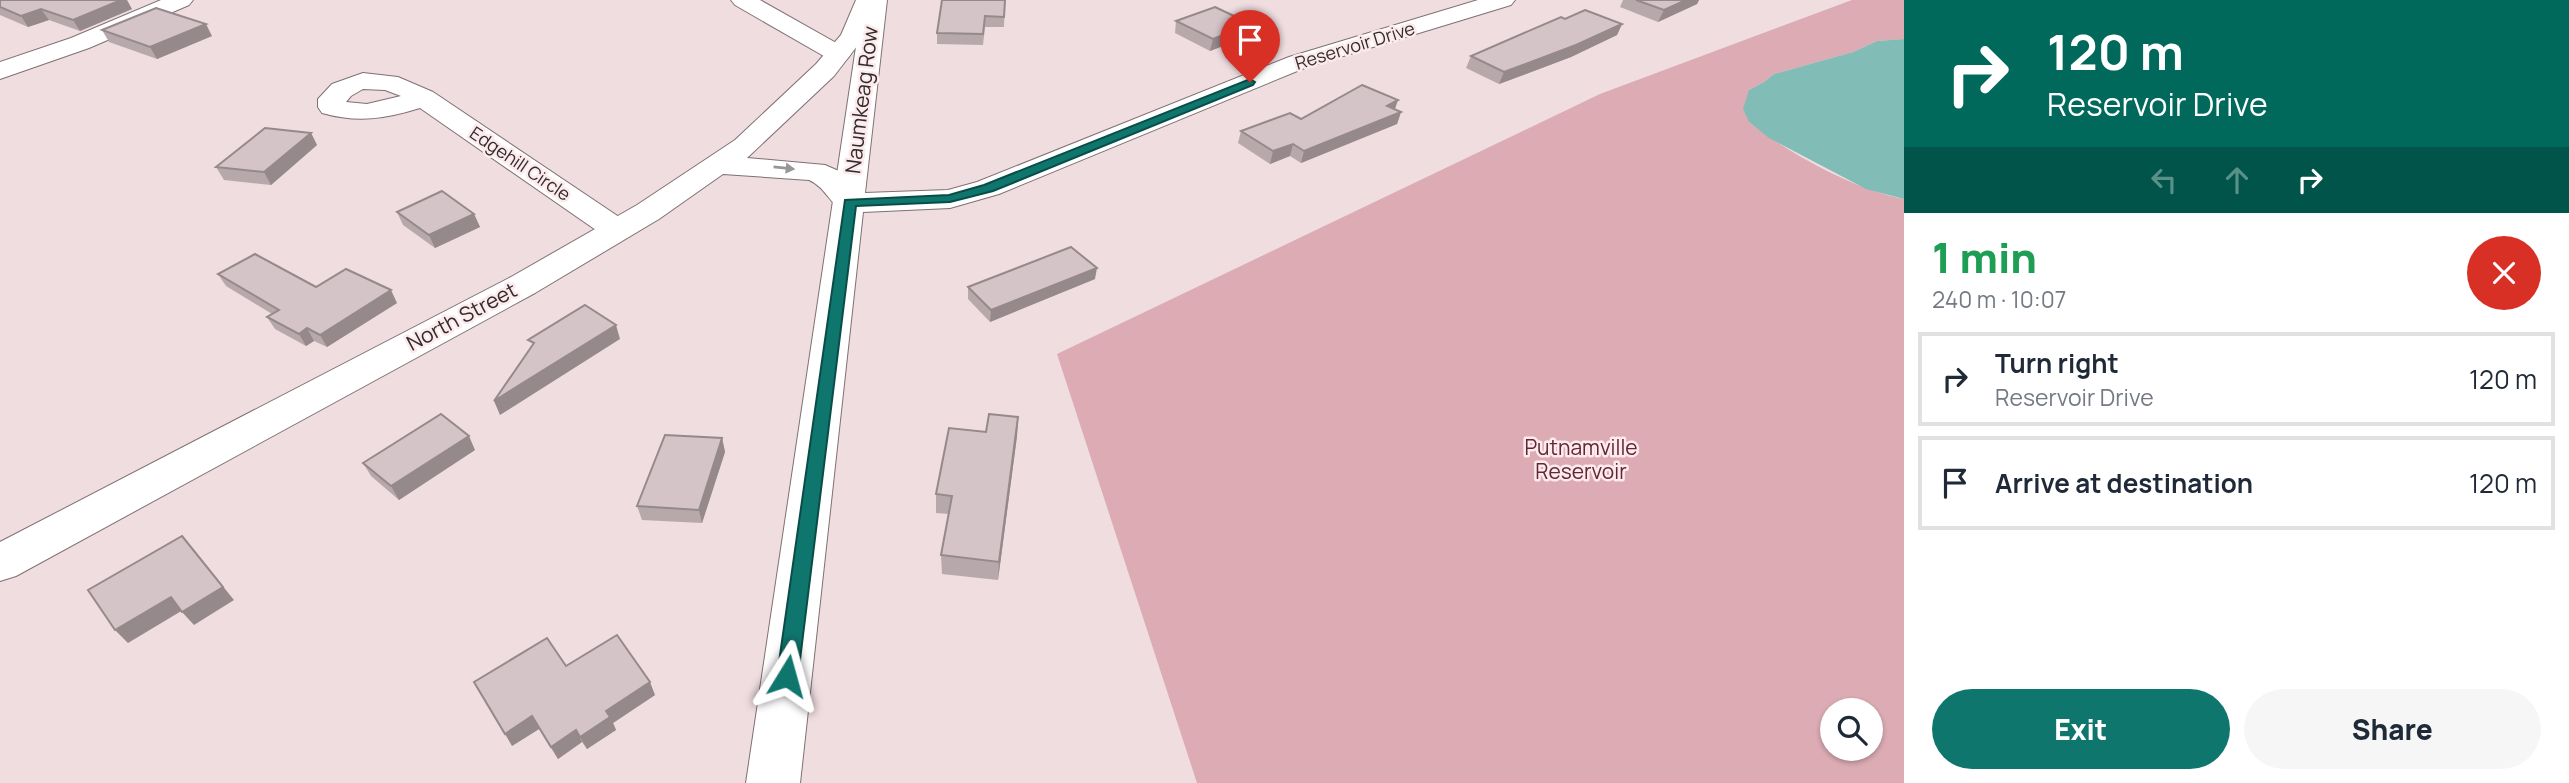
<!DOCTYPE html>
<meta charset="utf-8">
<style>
body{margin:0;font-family:Manrope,sans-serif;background:#f6f6f7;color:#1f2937;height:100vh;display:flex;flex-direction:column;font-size:26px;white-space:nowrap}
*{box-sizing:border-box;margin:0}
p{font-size:23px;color:#747a83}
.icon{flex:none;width:38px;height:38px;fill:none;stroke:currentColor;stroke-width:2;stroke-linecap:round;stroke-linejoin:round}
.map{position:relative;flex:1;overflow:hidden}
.details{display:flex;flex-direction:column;background:#fff;width:665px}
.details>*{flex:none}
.banner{background:#00695c;color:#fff;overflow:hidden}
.buttons{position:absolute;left:1820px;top:698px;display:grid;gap:14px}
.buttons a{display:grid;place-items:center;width:63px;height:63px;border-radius:50%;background:#fff;box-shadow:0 2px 5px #0004;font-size:35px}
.pin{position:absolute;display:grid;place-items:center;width:60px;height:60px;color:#fff;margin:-72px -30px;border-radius:50% 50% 50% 0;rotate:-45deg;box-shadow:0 0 7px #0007}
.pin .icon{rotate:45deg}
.me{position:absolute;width:77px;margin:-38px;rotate:8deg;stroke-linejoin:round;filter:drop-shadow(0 0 5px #0008)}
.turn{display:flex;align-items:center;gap:24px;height:147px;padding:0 28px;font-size:32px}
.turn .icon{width:91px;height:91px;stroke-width:2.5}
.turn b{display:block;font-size:49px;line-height:60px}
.lanes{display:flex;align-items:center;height:66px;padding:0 28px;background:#0003;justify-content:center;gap:35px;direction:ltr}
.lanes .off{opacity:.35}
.round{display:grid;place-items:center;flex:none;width:74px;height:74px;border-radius:37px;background:#f6f6f7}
.summary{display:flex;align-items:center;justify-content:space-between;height:119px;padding:0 28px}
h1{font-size:42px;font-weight:800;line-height:52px;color:#1e9e55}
.action{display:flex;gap:14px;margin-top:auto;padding:14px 28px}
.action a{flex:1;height:80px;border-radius:42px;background:#0f766e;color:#fff;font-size:28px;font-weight:800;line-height:80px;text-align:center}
.action a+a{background:#f6f6f7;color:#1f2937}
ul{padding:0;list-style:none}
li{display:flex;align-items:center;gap:21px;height:94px;margin:0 14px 10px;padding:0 14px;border:4px solid #e0e1e3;border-radius:0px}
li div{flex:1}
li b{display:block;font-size:26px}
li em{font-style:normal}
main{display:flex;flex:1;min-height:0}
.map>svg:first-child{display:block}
.green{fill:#dcabb4;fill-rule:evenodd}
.water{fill:#82bcb7}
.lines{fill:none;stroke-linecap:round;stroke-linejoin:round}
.street-casing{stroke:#7f7073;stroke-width:2}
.secondary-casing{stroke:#7f7073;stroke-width:2}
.street{fill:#fff;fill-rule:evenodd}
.secondary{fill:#fff;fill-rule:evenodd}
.wall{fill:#b7a9ab}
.shaded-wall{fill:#95898b}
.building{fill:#d5c4c7;stroke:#95898b;stroke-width:2}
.oneway{fill:#989696}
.route{fill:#0f766e;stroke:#0a4d48;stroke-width:2}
.labels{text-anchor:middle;stroke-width:5;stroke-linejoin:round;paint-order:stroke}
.far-street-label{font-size:18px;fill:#322c2d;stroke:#fceaed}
.street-label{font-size:21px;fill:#322c2d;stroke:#fceaed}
.park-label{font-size:21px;fill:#632636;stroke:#fceaed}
</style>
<main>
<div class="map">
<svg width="1904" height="783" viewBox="0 0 1904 783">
<rect width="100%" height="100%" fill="#efdde0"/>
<path class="green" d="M 1852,0 L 1904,0 L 1904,39 L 1877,41 L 1853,52 L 1774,74 L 1764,82 L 1749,90 L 1749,122 C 1788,153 1855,190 1904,199 L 1904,783 L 1197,783 L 1057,354 L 1600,94 ZM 1832,710 L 1871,710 L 1871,749 L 1832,749 Z"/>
<path class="water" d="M 1904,39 L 1904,199 L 1866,189 L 1769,138 L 1749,122 L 1743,109 L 1749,90 L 1764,82 L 1774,74 L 1853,52 L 1877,41 Z"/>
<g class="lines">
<g class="street-casing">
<path id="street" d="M 161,0 L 193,0 L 189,5 L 89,48 L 0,79 L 0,62 L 71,38 Z
M 731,0 L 760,0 L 847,49 L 851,54 L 847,59 L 838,62 L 829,59 L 735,5 Z
M 863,0 L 887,0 L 865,193 L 948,190 L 977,182 L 1289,57 L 1478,0 L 1515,0 L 1511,5 L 1307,67 L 999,194 L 950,208 L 863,212 L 800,783 L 746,783 Z
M 363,73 L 398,77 L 433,92 L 628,223 L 633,230 L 628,237 L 617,240 L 606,237 L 420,108 C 385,119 357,123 322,113 L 318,107 L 318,99 L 332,84 ZM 363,89 L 385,90 L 401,96 L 367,104 L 346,102 L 351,96 Z"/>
</g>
<g class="secondary-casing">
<path id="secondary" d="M 856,0 L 880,0 L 864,37 L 834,76 L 747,158 L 825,165 L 841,172 L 866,203 L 861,210 C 830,217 832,190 809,180 L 723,174 L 659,219 L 535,293 L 16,576 L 0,581 L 0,542 L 511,277 L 637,205 L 735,140 L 816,64 L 841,35 Z"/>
</g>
<use href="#street" class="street"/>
<use href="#secondary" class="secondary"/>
</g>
<path class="wall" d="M 0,0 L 132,9 L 80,31 L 49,20 L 28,27 L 0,15 Z
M 1005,0 L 1004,27 L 985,27 L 983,45 L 937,44 L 937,33 Z
M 1623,0 L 1699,0 L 1697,4 L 1658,22 L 1620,7 Z
M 1565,19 L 1622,24 L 1617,35 L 1571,57 L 1499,84 L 1466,68 L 1471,56 Z
M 1176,21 L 1249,36 L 1210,51 L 1175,33 Z
M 102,30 L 212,36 L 157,59 L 109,42 Z
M 1395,109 L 1401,112 L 1397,124 L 1301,163 L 1290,156 L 1270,164 L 1238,143 L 1241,131 L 1301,119 Z
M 311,133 L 317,145 L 271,185 L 224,180 L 216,167 Z
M 397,212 L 474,214 L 480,227 L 435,248 L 403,225 Z
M 218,274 L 316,287 L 397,303 L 327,347 L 314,341 L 306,346 L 275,329 L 267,317 L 272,314 L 226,286 Z
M 1095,279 L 990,322 L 968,299 L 968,287 Z
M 1018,417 L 1017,436 L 998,580 L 942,574 L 941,555 L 949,514 L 936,513 L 936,494 L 986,432 Z
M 722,438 L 725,452 L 702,523 L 642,520 L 637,506 Z
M 475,450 L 399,500 L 371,476 L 363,463 Z
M 566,666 L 655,695 L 613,723 L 616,730 L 587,749 L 582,742 L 558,759 L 539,729 L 512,746 Z"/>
<path class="shaded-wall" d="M 121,0 L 127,0 L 132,9 L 80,31 L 73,20 Z
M 1686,0 L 1699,0 L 1697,4 L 1658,22 L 1664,10 Z
M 41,9 L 49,20 L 28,27 L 21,16 Z
M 206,24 L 212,36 L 157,59 L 150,47 Z
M 1251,24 L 1249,36 L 1210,51 L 1213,39 Z
M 1622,24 L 1617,35 L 1571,57 L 1499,84 L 1504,72 Z
M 1398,100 L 1394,112 L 1387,106 Z
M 1401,112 L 1397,124 L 1301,163 L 1304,151 Z
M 311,133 L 317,145 L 271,185 L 264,172 Z
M 1293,144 L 1290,156 L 1270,164 L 1273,151 Z
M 474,214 L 480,227 L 435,248 L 429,235 Z
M 1097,268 L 1095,279 L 990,322 L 991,310 Z
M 391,290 L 397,303 L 327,347 L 320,335 Z
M 616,325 L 620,339 L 500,415 L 494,401 Z
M 307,328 L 314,341 L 306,346 L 299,334 Z
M 1018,417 L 1017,436 L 998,580 L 999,562 Z
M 469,436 L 475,450 L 399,500 L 391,486 Z
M 722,438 L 725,452 L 702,523 L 699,510 Z
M 182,536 L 234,600 L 194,625 L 182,612 Z
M 171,597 L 183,610 L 128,643 L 115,630 Z
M 650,682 L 655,695 L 613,723 L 616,730 L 587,749 L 580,737 L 606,711 Z
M 532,716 L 539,729 L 512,746 L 505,734 Z
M 576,730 L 582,742 L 558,759 L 551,747 Z"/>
<path class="building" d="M 0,0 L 121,0 L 73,20 L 41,9 L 21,16 L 0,7 Z
M 942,0 L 1005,0 L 1004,17 L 985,16 L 983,34 L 937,33 Z
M 1636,0 L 1686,0 L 1664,10 Z
M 1215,7 L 1251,24 L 1213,39 L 1176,21 Z
M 156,8 L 206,24 L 150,47 L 102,30 Z
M 1585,10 L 1622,24 L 1576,45 L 1504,72 L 1471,56 L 1561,17 L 1565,19 Z
M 1362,85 L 1398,100 L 1387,106 L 1401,112 L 1304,151 L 1293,144 L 1273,151 L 1241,131 L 1290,113 L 1301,119 Z
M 265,128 L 311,133 L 264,172 L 216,167 Z
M 442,191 L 474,214 L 429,235 L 397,212 Z
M 1071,247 L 1097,268 L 991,310 L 968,287 Z
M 255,254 L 316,287 L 346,269 L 391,290 L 320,335 L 307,328 L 299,334 L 267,317 L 279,310 L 218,274 Z
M 585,305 L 616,325 L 494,401 L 534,343 L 528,340 Z
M 441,414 L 469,436 L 391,486 L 363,463 Z
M 989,414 L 1018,417 L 999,562 L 941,555 L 952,496 L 936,494 L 949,428 L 986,432 Z
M 665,435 L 722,438 L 699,510 L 637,506 Z
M 182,536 L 223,587 L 182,612 L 171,597 L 115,630 L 88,590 Z
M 617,635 L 650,682 L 606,711 L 610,717 L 580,737 L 576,730 L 551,747 L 532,716 L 505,734 L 474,682 L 547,638 L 566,666 Z"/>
<defs><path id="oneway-solid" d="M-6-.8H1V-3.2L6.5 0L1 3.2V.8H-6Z" transform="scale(1.75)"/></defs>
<use class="oneway" href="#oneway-solid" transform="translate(784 168) rotate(6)"/>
<path class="route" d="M 1250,79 L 1255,82 L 1253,85 L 993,191 L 950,202 L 856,206 L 798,676 L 795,682 L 787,685 L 780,682 L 777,676 L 845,200 L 949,195 L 984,185 Z"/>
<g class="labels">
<g class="far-street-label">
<text transform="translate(1355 46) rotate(-17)" y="6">Reservoir Drive</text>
<text transform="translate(520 164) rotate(34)" y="6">Edgehill Circle</text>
</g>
<g class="street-label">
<text transform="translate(862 100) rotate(-83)" y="7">Naumkeag Row</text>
<text transform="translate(462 317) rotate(-28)" y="7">North Street</text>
</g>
<g class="park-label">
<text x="1581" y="455">Putnamville<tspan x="1581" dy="24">Reservoir</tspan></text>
</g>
</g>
</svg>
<div class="buttons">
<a><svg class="icon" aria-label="search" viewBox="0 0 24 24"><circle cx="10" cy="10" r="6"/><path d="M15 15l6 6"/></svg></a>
</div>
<div class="pin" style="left:1250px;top:82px;background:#d93025"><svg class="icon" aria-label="arrive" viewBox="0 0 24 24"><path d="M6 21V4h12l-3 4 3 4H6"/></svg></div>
<svg class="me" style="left:787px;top:676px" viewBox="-20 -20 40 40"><path d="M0-17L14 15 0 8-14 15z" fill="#0f766e" stroke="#fff" stroke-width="4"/></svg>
</div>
<section class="details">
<div class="banner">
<div class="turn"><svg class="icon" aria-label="right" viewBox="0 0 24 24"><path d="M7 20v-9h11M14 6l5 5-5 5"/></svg><div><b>120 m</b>Reservoir Drive</div></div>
<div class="lanes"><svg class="icon off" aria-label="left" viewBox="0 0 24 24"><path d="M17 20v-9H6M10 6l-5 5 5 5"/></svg><svg class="icon off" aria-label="ahead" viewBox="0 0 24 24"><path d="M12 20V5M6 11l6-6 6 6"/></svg><svg class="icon" aria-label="right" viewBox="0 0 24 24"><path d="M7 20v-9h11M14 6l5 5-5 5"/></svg></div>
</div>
<div class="summary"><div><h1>1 min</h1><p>240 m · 10:07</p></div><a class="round" style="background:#d93025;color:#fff"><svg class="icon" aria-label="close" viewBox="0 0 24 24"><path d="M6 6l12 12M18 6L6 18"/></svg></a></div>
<ul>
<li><svg class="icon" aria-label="right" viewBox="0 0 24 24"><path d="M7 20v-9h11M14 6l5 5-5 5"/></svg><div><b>Turn right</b><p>Reservoir Drive</p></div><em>120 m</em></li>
<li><svg class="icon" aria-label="arrive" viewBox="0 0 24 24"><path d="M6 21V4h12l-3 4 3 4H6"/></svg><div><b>Arrive at destination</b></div><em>120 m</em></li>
</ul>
<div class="action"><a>Exit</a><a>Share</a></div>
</section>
</main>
